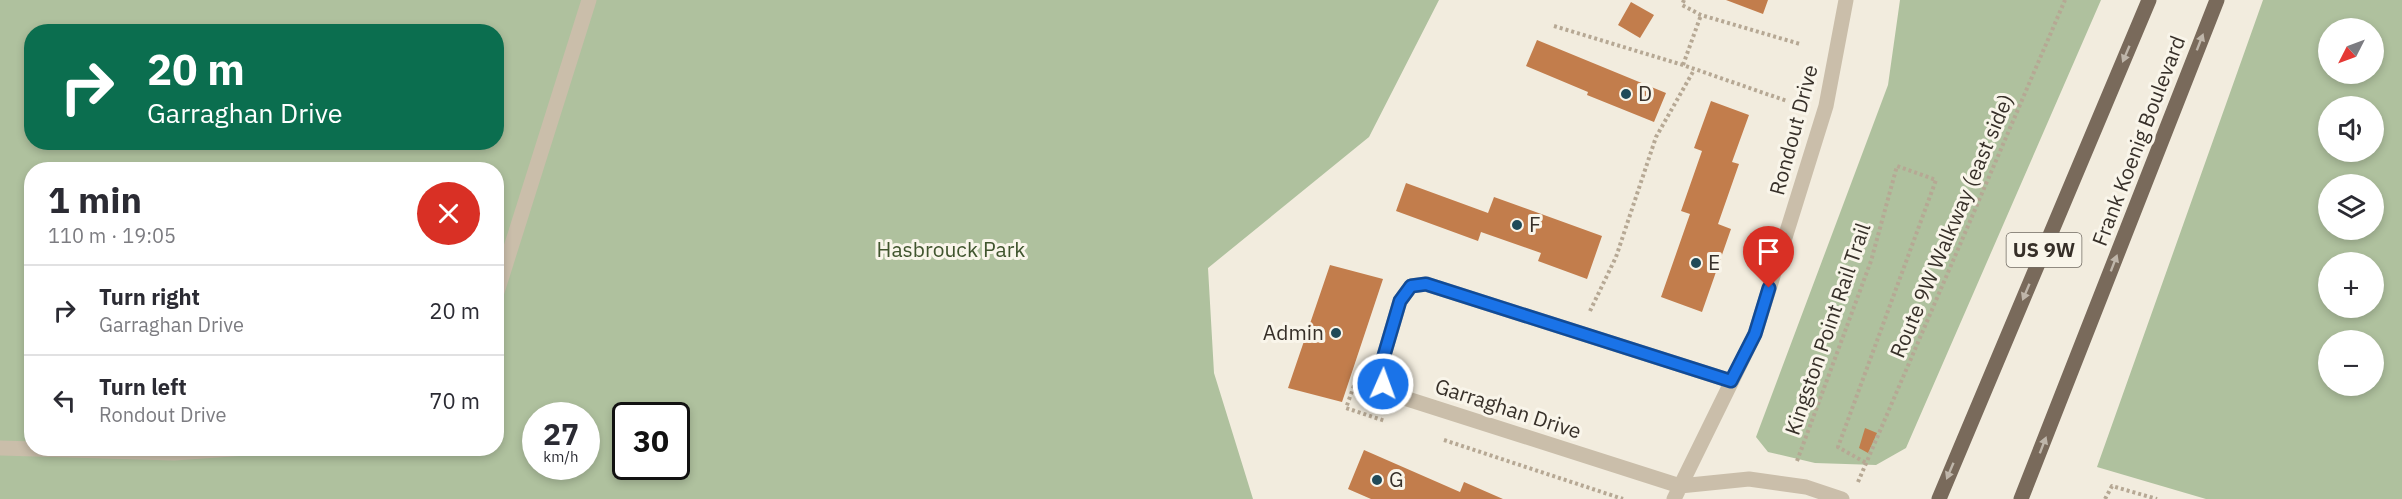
<!DOCTYPE html>
<meta charset="utf-8">
<style>
body{margin:0;font-family:"IBM Plex Sans",sans-serif;background:#f7f7f7;color:#2b2b33;height:100vh;display:flex;flex-direction:column;font-size:22px;white-space:nowrap}
*{box-sizing:border-box;margin:0}
p{font-size:20px;color:#7c7c81}
.icon{flex:none;width:33px;height:33px;fill:none;stroke:currentColor;stroke-width:2;stroke-linecap:round;stroke-linejoin:round}
.map{position:relative;flex:1;overflow:hidden}
.panel{position:absolute;left:24px;top:162px;width:480px;height:294px;display:flex;flex-direction:column;background:#fff;border-radius:24px;box-shadow:0 3px 9px #0003}
.panel>*{flex:none}
.guide{position:absolute;left:24px;top:24px;width:480px;height:126px;border-radius:24px;box-shadow:0 3px 9px #0003;background:#0b6e4f;color:#fff;overflow:hidden}
.needle{width:39px;rotate:228deg}
.controls{position:absolute;left:2318px;top:18px;display:grid;gap:12px}
.controls a{display:grid;place-items:center;width:66px;height:66px;border-radius:50%;background:#fff;box-shadow:0 3px 9px #0003;font-size:30px}
.speed{position:absolute;left:522px;top:402px;display:flex;gap:12px;font-size:30px;font-weight:700;text-align:center}
.speed>*{display:grid;place-content:center;width:78px;height:78px;border-radius:50%;background:#fff;box-shadow:0 3px 9px #0003;line-height:1}
.speed small{font-size:15px;font-weight:400}
.speed .limit{border:3px solid #111;border-radius:9px;background:#fff;color:#111}
.pin{position:absolute;display:grid;place-items:center;width:51px;height:51px;color:#fff;margin:-62px -26px;border-radius:50% 50% 50% 0;rotate:-45deg;box-shadow:0 0 6px #0007}
.pin .icon{rotate:45deg}
.me{position:absolute;width:66px;margin:-33px;rotate:2deg;stroke-linejoin:round;filter:drop-shadow(0 0 4px #0008)}
.turn{display:flex;align-items:center;gap:21px;height:126px;padding:0 24px;font-size:27px}
.turn .icon{width:78px;height:78px;stroke-width:2.5}
.turn b{display:block;font-size:42px;line-height:51px}
.round{display:grid;place-items:center;flex:none;width:63px;height:63px;border-radius:32px;background:#f7f7f7}
.summary{display:flex;align-items:center;justify-content:space-between;height:102px;padding:0 24px}
h1{font-size:36px;font-weight:800;line-height:45px}
ul{padding:0;list-style:none}
li{display:flex;align-items:center;gap:18px;height:90px;padding:0 24px;border-top:2px solid #e1e1e2}
li div{flex:1}
li b{display:block;font-size:22px}
li em{font-style:normal}
.map>svg:first-child{display:block}
.green{fill:#afc19e;fill-rule:evenodd}
.building{fill:#c27d4c}
.lines{fill:none;stroke-linecap:round;stroke-linejoin:round}
.path{stroke:#b6a894;stroke-width:4;stroke-dasharray:3 3;stroke-linecap:butt}
.lane{stroke:#cabeaa;stroke-width:15}
.street{stroke:#cabeaa;stroke-width:15}
.primary{stroke:#796a5b;stroke-width:15}
.oneway{fill:#bfb6aa}
.route-casing{stroke:#114b97;stroke-width:15}
.route{stroke:#1a73e8;stroke-width:10}
.poi-dot{fill:#204a58;stroke:#f9f5ea;stroke-width:2}
.labels{text-anchor:middle;stroke-width:6;stroke-linejoin:round;paint-order:stroke}
.shield{fill:#f9f5ea;stroke:#716b63;stroke-width:1.5}
.shield-label{font-size:20px;font-weight:bold;fill:#373029}
.poi-label{font-size:21px;fill:#373029;stroke:#f9f5ea;text-anchor:start}
.street-label{font-size:21px;fill:#373029;stroke:#f9f5ea}
.park-label{font-size:21px;fill:#40552e;stroke:#f9f5ea}
</style>
<div class="map">
<svg width="2402" height="499" viewBox="0 0 2402 499">
<rect width="100%" height="100%" fill="#f2ecde"/>
<path class="green" d="M 0,0 L 1439,0 L 1369,137 L 1208,268 L 1214,373 L 1253,499 L 0,499 ZM 32,32 L 496,32 L 496,142 L 32,142 ZM 32,170 L 496,170 L 496,448 L 32,448 ZM 536,416 L 586,416 L 586,466 L 536,466 ZM 626,416 L 676,416 L 676,466 L 626,466 Z
M 1900,0 L 2101,0 L 1906,448 L 1876,465 L 1815,463 L 1768,452 L 1756,437 L 1888,85 Z
M 2263,0 L 2402,0 L 2402,499 L 2206,499 L 2097,467 ZM 2328,28 L 2373,28 L 2373,74 L 2328,74 ZM 2328,106 L 2373,106 L 2373,152 L 2328,152 ZM 2328,184 L 2373,184 L 2373,230 L 2328,230 ZM 2328,262 L 2373,262 L 2373,308 L 2328,308 ZM 2373,340 L 2373,386 L 2328,386 L 2328,340 Z"/>
<path class="building" d="M 1726,0 L 1768,0 L 1763,14 Z
M 1631,2 L 1654,15 L 1640,38 L 1618,25 Z
M 1537,40 L 1666,93 L 1654,122 L 1587,95 L 1588,92 L 1526,66 Z
M 1711,101 L 1749,115 L 1732,162 L 1739,164 L 1718,224 L 1731,229 L 1702,312 L 1661,297 L 1690,214 L 1681,211 L 1702,151 L 1694,148 Z
M 1406,183 L 1488,213 L 1494,197 L 1602,236 L 1587,279 L 1538,261 L 1541,253 L 1481,232 L 1478,241 L 1396,211 Z
M 1330,265 L 1383,279 L 1342,402 L 1288,388 Z
M 1865,428 L 1877,433 L 1868,453 L 1859,448 Z
M 1364,450 L 1460,492 L 1464,482 L 1503,499 L 1371,499 L 1348,489 Z"/>
<g class="lines">
<path class="path" d="M 1684,0 L 1682,5 L 1701,15 L 1800,44
M 1554,26 L 1683,65 L 1787,101
M 1683,65 L 1701,15
M 1590,311 L 1616,257 L 1656,137 L 1694,70
M 1356,380 L 1346,408 L 1385,421
M 1444,440 L 1623,499
M 1797,461 L 1871,261 L 1897,166 L 1936,180 L 1838,447 L 1866,463
M 1858,482 L 2065,0
M 2105,499 L 2112,486 L 2157,499"/>
<path class="lane" d="M 496,295 L 589,0
M 0,448 L 174,453 L 246,448"/>
<path class="street" d="M 1731,381 L 1426,284 L 1411,286 L 1400,301 L 1380,369 L 1383,385 L 1395,395 L 1680,486 L 1749,479 L 1806,487 L 1842,499
M 1674,499 L 1755,334 L 1826,106 L 1846,0"/>
<path class="primary" d="M 1939,499 L 2149,0
M 2021,499 L 2217,0"/>
</g>
<defs><path id="oneway-solid" d="M-6-.8H1V-3.2L6.5 0L1 3.2V.8H-6Z" transform="scale(1.5)"/></defs>
<g class="oneway">
<use href="#oneway-solid" transform="translate(2200 42) rotate(-69)"/>
<use href="#oneway-solid" transform="translate(2126 54) rotate(113)"/>
<use href="#oneway-solid" transform="translate(2114 263) rotate(-69)"/>
<use href="#oneway-solid" transform="translate(2026 292) rotate(113)"/>
<use href="#oneway-solid" transform="translate(2043 445) rotate(-69)"/>
<use href="#oneway-solid" transform="translate(1950 471) rotate(113)"/>
</g>
<g class="lines">
<g class="route-casing">
<path id="route" d="M 1383,384 L 1380,369 L 1400,301 L 1411,286 L 1426,284 L 1731,381 L 1755,334 L 1769,288"/>
</g>
<use href="#route" class="route"/>
</g>
<g class="poi-dot">
<circle cx="1626" cy="94" r="6"/>
<circle cx="1517" cy="225" r="6"/>
<circle cx="1696" cy="263" r="6"/>
<circle cx="1336" cy="333" r="6"/>
<circle cx="1377" cy="480" r="6"/>
</g>
<g class="labels">
<rect class="shield" x="2006.5" y="233" width="75" height="34" rx="4.5"/>
<g class="shield-label">
<text x="2044" y="257">US 9W</text>
</g>
<g class="poi-label">
<text x="1638" y="101">D</text>
<text x="1529" y="232">F</text>
<text x="1708" y="270">E</text>
<text x="1324" y="340" text-anchor="end">Admin</text>
<text x="1389" y="487">G</text>
</g>
<g class="street-label">
<text transform="translate(1794 130) rotate(-75)" y="7">Rondout Drive</text>
<text transform="translate(2139 141) rotate(-69)" y="7">Frank Koenig Boulevard</text>
<text transform="translate(1952 226) rotate(-67)" y="7">Route 9W Walkway (east side)</text>
<text transform="translate(1828 329) rotate(-71)" y="7">Kingston Point Rail Trail</text>
<text transform="translate(1508 409) rotate(18)" y="7">Garraghan Drive</text>
</g>
<g class="park-label">
<text x="951" y="257">Hasbrouck Park</text>
</g>
</g>
</svg>
<div class="controls">
<a><svg class="needle" viewBox="-14 -14 28 28"><path d="M0-13l5 13h-10z" fill="#e53935"/><path d="M0 13l5-13h-10z" fill="#7c7c81"/></svg></a>
<a><svg class="icon" aria-label="sound" viewBox="0 0 24 24"><path d="M4 9h4l5-4v14l-5-4H4zM17 9q2 3 0 6"/></svg></a>
<a><svg class="icon" aria-label="layers" viewBox="0 0 24 24"><path d="M12 4l9 5-9 5-9-5zM3 14l9 5 9-5"/></svg></a>
<a>+</a>
<a>−</a>
</div>
<div class="speed"><div>27<small>km/h</small></div><div class="limit">30</div></div>
<div class="pin" style="left:1769px;top:288px;background:#d93025"><svg class="icon" aria-label="arrive" viewBox="0 0 24 24"><path d="M6 21V4h12l-3 4 3 4H6"/></svg></div>
<svg class="me" style="left:1383px;top:384px" viewBox="-20 -20 40 40"><circle r="17" fill="#1a73e8" stroke="#fff" stroke-width="3"/><path d="M0-11L8 9 0 5-8 9z" fill="#fff"/></svg>
<div class="guide">
<div class="turn"><svg class="icon" aria-label="right" viewBox="0 0 24 24"><path d="M7 20v-9h11M14 6l5 5-5 5"/></svg><div><b>20 m</b>Garraghan Drive</div></div>
</div>
<section class="panel">
<div class="summary"><div><h1>1 min</h1><p>110 m · 19:05</p></div><a class="round" style="background:#d93025;color:#fff"><svg class="icon" aria-label="close" viewBox="0 0 24 24"><path d="M6 6l12 12M18 6L6 18"/></svg></a></div>
<ul>
<li><svg class="icon" aria-label="right" viewBox="0 0 24 24"><path d="M7 20v-9h11M14 6l5 5-5 5"/></svg><div><b>Turn right</b><p>Garraghan Drive</p></div><em>20 m</em></li>
<li><svg class="icon" aria-label="left" viewBox="0 0 24 24"><path d="M17 20v-9H6M10 6l-5 5 5 5"/></svg><div><b>Turn left</b><p>Rondout Drive</p></div><em>70 m</em></li>
</ul>
</section>
</div>
